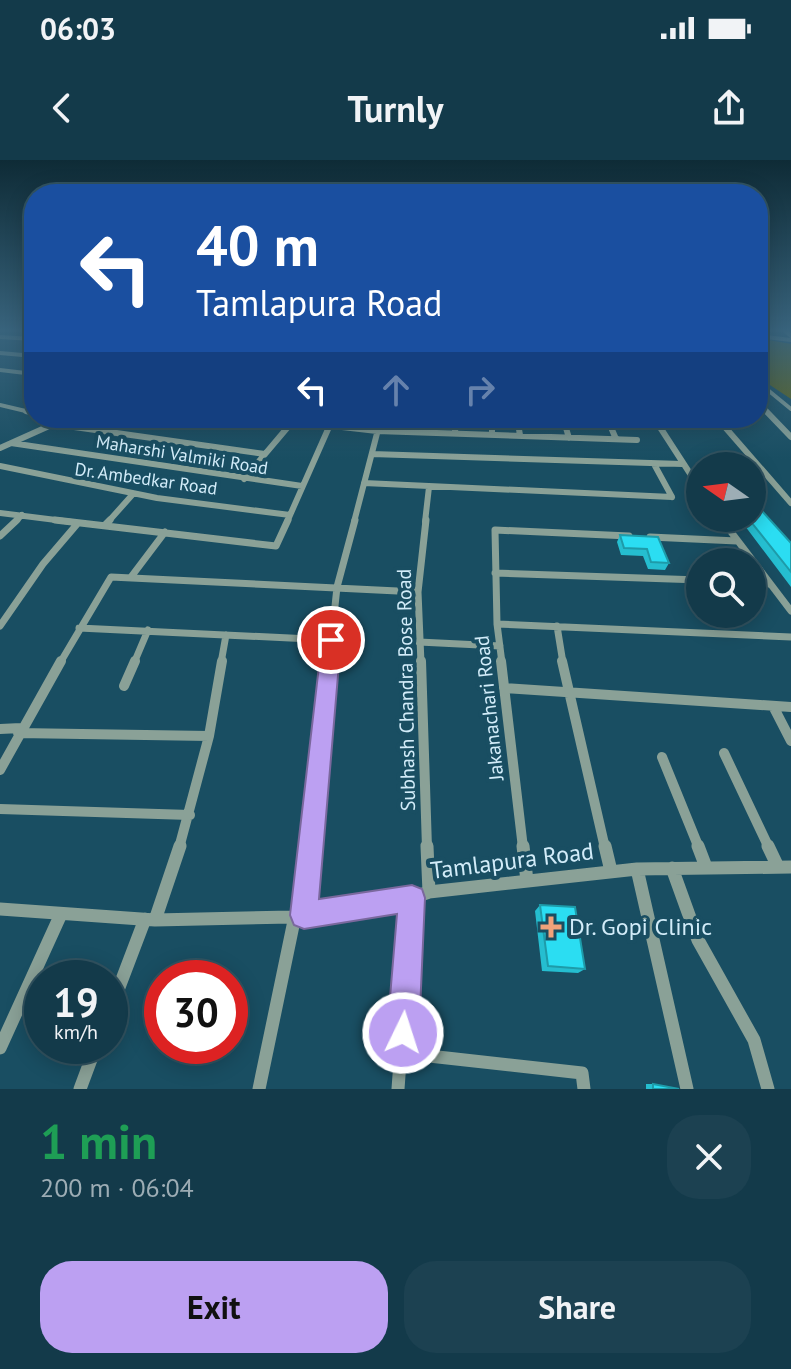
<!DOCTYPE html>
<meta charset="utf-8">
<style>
body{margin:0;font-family:"PT Sans",sans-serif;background:#1c4151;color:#f1f3f6;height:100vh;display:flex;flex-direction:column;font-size:30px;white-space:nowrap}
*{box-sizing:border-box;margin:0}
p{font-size:26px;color:#9dadb5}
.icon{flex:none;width:44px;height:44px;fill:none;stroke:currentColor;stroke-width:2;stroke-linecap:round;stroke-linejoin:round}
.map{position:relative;height:929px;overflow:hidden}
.drawer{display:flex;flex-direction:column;background:#133a4a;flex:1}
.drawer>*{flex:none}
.banner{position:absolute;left:24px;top:24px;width:744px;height:244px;border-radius:32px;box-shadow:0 4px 20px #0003,0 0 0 2px #325462;background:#1a4fa0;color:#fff;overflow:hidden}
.needle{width:52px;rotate:284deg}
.tools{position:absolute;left:686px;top:292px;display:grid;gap:16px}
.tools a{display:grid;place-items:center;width:80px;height:80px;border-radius:50%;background:#133a4a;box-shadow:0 4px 20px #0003,0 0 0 2px #325462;font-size:40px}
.speed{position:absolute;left:24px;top:800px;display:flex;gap:16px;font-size:40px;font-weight:700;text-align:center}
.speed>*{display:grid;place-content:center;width:104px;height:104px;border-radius:50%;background:#133a4a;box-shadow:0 4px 20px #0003,0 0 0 2px #325462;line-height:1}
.speed small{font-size:20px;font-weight:400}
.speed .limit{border:12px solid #d22;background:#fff;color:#111}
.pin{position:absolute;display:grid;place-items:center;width:68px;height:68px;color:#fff;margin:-34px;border:4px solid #fff;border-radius:50%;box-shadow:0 2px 8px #0007}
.me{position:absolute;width:88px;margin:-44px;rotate:4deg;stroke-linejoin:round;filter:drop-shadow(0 0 6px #0008)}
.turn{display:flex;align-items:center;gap:28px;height:168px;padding:0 40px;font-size:36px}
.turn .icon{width:104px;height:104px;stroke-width:2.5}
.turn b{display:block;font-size:56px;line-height:68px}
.lanes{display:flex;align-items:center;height:76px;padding:0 40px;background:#0003;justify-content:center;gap:40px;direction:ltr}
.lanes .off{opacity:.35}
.round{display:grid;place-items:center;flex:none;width:84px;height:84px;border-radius:32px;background:#1c4151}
.summary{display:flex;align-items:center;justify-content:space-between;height:136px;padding:0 40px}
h1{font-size:48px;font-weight:600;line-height:60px;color:#1e9e55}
.action{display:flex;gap:16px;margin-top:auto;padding:16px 40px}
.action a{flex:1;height:92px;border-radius:32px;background:#bca0f2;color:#111;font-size:32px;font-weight:600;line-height:92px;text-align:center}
.action a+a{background:#1c4151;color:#f1f3f6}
.status{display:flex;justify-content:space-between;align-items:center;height:56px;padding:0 40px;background:#133a4a;direction:ltr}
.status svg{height:22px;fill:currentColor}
header{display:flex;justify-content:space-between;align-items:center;height:104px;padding:0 40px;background:#133a4a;font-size:36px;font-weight:600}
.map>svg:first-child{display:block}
.green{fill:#66640c}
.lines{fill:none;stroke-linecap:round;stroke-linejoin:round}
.minor-far4{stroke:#8aa197;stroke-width:4}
.minor-far3{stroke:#8aa197;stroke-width:6}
.minor-far2{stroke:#8aa197;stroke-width:7}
.minor-far1{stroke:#8aa197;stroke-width:10}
.minor{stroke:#8aa197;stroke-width:13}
.wall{fill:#25bed0}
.shaded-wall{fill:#1e9ba9}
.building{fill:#2bddf2;stroke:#1e9ba9;stroke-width:2}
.route{fill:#bca0f2;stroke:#7a689d;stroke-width:2}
.poi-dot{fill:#f0a27a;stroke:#194e62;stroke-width:3}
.labels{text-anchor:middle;stroke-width:8;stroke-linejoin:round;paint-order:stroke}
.far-street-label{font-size:18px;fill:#d2ecf9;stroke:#194e62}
.street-label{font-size:20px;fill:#d2ecf9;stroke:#194e62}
.near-street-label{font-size:24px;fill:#d2ecf9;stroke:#194e62}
.near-poi-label{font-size:24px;fill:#d2ecf9;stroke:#194e62;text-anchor:start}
</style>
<div class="status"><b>06:03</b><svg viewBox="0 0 49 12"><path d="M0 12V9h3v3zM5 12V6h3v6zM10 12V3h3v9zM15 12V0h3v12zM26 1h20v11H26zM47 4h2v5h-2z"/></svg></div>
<header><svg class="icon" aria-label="back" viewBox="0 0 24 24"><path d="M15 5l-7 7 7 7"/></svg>Turnly<svg class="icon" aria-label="share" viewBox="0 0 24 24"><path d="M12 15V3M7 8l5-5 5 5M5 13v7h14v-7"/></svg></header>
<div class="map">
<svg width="791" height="929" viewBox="0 0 791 929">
<rect width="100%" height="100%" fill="#194e62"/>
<path class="green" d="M 758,178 L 791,184 L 791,239 L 758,217 Z"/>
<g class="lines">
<path class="minor-far4" d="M 783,169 L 791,176
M 758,176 L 791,180
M 0,177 L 34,179
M 0,193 L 34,196
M 0,210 L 34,214
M 758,222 L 791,249
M 758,243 L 768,253
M 0,245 L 34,253"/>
<path class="minor-far3" d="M 26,251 L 34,253
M 766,251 L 791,277
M 263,258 L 377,271 L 637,280
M 492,258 L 492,273
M 517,258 L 520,275
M 563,258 L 569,278
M 607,258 L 616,279
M 654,258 L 700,329
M 717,258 L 791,343
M 53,264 L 265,294
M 416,271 L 418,258
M 455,272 L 456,258
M 11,283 L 302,326
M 0,288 L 67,258
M 372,294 L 682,304
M 654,304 L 672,337
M 0,306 L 157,338 L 290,355
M 244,319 L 293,261
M 364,323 L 672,337
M 0,353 L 72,362
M 721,358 L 724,362
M 15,362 L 22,355
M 108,362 L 133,334
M 287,362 L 329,267
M 354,362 L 381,258
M 425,362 L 429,327"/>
<path class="minor-far2" d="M 55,360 L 276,386 L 288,360
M 722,360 L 791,451
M 105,365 L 110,360
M 0,376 L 17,360
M 650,377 L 737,381
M 495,413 L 700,420
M 131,417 L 165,372
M 752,423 L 768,424
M 497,464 L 791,477
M 0,466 L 43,404 L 78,363
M 557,466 L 563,503
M 79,468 L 331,480
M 419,482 L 500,486
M 60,503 L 111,417 L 418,432
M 134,503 L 148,470
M 221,503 L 226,475
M 329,503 L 337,427 L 355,360
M 421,503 L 418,432 L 426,360
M 502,503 L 497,464 L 495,370 L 629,376"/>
<path class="minor-far1" d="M 421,501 L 427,688
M 501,501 L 523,688
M 562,501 L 605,688
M 124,526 L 135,501
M 504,528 L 791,547
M 773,546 L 791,581
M 0,569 L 21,568
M 18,573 L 209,576
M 724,593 L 769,688
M 662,597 L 699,688
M 0,610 L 61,501
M 0,649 L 190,655
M 179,688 L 209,576 L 222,501
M 311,688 L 330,501"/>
<path class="minor" d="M 427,686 L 429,732
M 523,686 L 527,721
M 605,686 L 611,711
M 698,686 L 706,707
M 768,686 L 778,707
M 672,708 L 698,780 L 754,880 L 768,929
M 637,709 L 687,929
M 0,749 L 155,760 L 291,757 L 412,738 L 429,732 L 637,709 L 791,707
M 304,755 L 311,686
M 155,760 L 180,686
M 110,851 L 145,759
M 0,888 L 61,754
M 402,893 L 582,913 L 584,929
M 80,929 L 96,886
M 259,929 L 295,756
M 398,929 L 412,738"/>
</g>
<path class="wall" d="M 123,258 L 183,258 L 176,265 Z
M 496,258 L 513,258 L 514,265 L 513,270 L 499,269 Z
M 739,358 L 752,358 L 791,383 L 791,427 Z
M 620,375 L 658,377 L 669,403 L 665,410 L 648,409 L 643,396 L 621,395 L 617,382 Z
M 540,745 L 585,809 L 578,813 L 542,811 L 535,751 Z
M 646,924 L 653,924 L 679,929 L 646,929 Z"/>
<path class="shaded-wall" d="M 173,258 L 183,258 L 176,265 Z"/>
<path class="building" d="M 498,258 L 513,258 L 514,265 L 500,264 Z
M 752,350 L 762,351 L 791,383 L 791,412 L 748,358 L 752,358 Z
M 620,375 L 658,377 L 669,403 L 651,402 L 647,389 L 624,388 Z
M 540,745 L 575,747 L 585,809 L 548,806 Z
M 653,924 L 679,929 L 653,929 Z"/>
<linearGradient id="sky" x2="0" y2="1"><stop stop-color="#0e2b36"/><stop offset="0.57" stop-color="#38637c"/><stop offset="1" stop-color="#38637c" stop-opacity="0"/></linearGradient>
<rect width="791" height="299" fill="url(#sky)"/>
<path class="route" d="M 331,473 L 341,480 L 319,739 L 412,725 L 422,729 L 425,738 L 419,873 L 414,884 L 403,888 L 392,884 L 387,873 L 397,754 L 304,769 L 294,765 L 290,755 L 322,480 Z"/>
<path class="poi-dot" d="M547 755h8v8h8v8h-8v8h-8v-8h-8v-8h8z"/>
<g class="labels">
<g class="far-street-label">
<text transform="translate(182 295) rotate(9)" y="6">Maharshi Valmiki Road</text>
<text transform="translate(146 319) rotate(8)" y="6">Dr. Ambedkar Road</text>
</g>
<g class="street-label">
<text transform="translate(406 530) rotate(-91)" y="7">Subhash Chandra Bose Road</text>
<text transform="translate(489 548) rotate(-96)" y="7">Jakanachari Road</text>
</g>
<g class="near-street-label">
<text transform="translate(512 701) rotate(-7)" y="8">Tamlapura Road</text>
</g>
<g class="near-poi-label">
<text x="569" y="775">Dr. Gopi Clinic</text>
</g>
</g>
</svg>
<div class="tools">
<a><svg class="needle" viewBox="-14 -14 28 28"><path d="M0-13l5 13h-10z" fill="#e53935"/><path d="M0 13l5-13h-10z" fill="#9dadb5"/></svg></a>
<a><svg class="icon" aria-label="search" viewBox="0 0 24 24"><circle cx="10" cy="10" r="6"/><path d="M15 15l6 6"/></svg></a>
</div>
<div class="speed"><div>19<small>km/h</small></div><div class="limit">30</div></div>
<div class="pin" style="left:331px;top:480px;background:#d93025"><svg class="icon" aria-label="arrive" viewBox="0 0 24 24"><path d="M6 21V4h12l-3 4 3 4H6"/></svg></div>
<svg class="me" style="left:403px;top:873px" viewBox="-20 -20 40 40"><circle r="17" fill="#bca0f2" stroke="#fff" stroke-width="3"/><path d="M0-11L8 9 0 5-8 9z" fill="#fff"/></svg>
<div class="banner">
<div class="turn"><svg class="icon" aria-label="left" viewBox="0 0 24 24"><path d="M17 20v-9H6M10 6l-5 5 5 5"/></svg><div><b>40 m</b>Tamlapura Road</div></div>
<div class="lanes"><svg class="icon" aria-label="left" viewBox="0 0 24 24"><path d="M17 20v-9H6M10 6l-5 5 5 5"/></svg><svg class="icon off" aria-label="ahead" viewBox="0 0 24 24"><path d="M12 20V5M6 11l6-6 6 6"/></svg><svg class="icon off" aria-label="right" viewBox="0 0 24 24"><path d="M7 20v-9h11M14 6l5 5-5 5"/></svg></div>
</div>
</div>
<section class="drawer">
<div class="summary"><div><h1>1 min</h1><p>200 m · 06:04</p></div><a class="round"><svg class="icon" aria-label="close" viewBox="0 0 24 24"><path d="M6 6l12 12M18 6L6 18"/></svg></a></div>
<div class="action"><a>Exit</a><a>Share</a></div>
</section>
